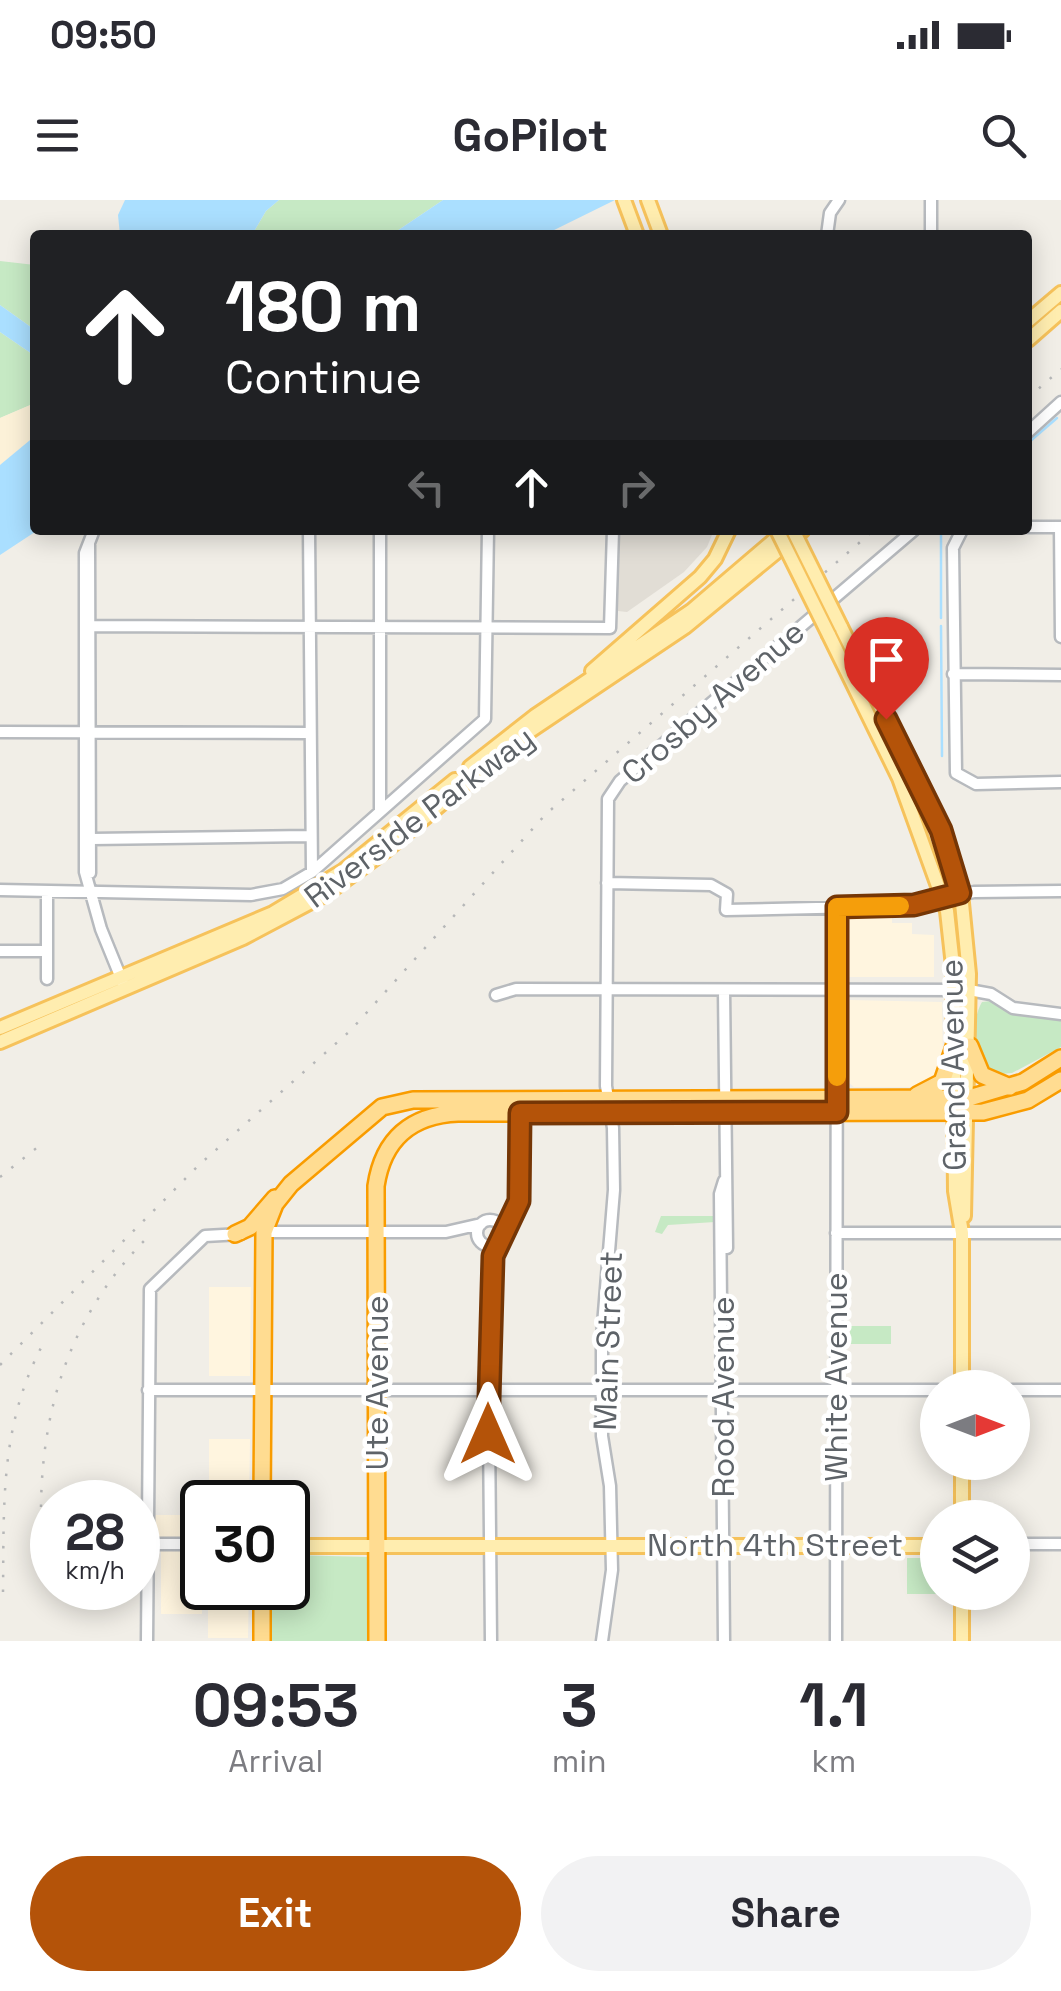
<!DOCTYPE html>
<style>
body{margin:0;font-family:"Space Grotesk",sans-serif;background:#f2f2f3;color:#2b2b33;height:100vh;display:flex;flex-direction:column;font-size:38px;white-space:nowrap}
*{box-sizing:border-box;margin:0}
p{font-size:32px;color:#7c7c81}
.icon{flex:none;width:55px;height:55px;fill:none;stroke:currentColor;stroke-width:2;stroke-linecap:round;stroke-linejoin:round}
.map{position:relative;height:1441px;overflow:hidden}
.details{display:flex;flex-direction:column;background:#fff;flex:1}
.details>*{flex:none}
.top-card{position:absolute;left:30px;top:30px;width:1002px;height:305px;border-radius:10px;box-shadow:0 5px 25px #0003;background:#202124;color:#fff;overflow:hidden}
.needle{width:65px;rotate:90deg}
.buttons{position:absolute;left:920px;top:1170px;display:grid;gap:20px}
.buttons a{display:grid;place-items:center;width:110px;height:110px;border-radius:50%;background:#fff;box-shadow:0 5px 25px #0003;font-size:50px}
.speed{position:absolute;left:30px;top:1280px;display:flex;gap:20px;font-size:50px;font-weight:700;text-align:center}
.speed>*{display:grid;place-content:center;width:130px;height:130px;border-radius:50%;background:#fff;box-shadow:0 5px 25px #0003;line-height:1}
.speed small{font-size:25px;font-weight:400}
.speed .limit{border:5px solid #111;border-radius:15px;background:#fff;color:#111}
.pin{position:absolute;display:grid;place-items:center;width:85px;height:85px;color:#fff;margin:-102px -42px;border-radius:50% 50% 50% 0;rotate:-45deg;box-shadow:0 0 10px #0007}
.pin .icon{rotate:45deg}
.me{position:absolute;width:110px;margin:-55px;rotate:0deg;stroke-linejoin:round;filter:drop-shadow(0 0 8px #0008)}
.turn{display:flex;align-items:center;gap:35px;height:210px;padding:0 30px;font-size:45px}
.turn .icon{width:130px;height:130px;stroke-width:2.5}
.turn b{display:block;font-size:70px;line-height:85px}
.lanes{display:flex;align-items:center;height:95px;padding:0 30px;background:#0003;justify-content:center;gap:50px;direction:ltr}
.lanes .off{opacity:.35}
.eta{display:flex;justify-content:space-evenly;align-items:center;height:170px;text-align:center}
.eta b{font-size:60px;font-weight:700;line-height:70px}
.button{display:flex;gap:20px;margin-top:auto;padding:20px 30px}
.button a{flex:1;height:115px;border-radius:60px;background:#b45309;color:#fff;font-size:40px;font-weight:700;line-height:115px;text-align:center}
.button a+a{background:#f2f2f3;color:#2b2b33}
.status{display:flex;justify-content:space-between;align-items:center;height:70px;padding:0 50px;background:#fff;direction:ltr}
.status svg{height:28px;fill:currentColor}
header{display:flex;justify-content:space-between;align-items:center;height:130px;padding:0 30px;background:#fff;font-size:45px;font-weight:700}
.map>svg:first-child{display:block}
.commercial{fill:#fff5df}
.education{fill:#e1ddd5}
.green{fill:#c6e9c4}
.sand{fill:#fcf1d8}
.water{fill:#aadfff}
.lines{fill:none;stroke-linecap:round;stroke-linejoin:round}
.stream{stroke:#aadfff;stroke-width:2.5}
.minor-casing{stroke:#b7babe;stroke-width:15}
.major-casing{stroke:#f6c25b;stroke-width:18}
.highway-casing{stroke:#f99c00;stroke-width:20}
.minor{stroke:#fff;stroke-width:10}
.major{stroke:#ffedaf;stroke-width:12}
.highway{stroke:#ffdc91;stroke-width:15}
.rail{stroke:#b6b7b8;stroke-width:2.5;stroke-dasharray:2.5 12;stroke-linecap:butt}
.major-bridge-casing{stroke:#f6c25b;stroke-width:18;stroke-linecap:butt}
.major-bridge{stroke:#ffedaf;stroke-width:12}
.route-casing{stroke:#753606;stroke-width:25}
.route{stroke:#b45309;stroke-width:18}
.slow{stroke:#f59e0b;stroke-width:18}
.labels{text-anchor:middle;stroke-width:9;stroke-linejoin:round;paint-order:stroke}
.street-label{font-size:32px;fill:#5e6368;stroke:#fff}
</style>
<div class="status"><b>09:50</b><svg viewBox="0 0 49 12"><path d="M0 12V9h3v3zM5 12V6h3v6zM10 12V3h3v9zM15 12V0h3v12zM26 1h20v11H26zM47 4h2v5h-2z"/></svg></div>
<header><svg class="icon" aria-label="menu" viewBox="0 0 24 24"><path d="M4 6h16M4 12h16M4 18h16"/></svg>GoPilot<svg class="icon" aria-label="search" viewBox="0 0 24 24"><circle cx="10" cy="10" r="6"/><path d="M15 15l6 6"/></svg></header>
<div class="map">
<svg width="1061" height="1441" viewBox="0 0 1061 1441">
<rect width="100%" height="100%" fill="#f1eee7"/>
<path class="commercial" d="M 849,716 L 892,716 L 892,723 L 912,723 L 912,734 L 934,735 L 934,777 L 849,777 Z
M 850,800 L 942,802 L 943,862 L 935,879 L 915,887 L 854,887 L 848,882 Z
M 209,1087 L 251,1087 L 250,1176 L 209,1176 Z
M 209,1239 L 250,1239 L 249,1302 L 209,1302 Z
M 155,1315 L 202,1315 L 202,1414 L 161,1414 L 161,1339 L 155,1334 Z
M 208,1388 L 249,1388 L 248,1438 L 208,1438 Z"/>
<path class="education" d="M 618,330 L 714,330 L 707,347 L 684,372 L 627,412 L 618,411 Z"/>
<path class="green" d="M 279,0 L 443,0 L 391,35 L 252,35 L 266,11 Z
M 0,61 L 35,65 L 35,130 L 0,105 Z
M 0,132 L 35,156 L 35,203 L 0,218 Z
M 991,801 L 1021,816 L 1061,818 L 1061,847 L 1012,873 L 990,875 C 978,855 969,824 982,802 Z
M 661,1016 L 715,1016 L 715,1022 L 668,1025 L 662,1034 L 655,1032 Z
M 850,1126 L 891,1126 L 891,1144 L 850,1144 Z
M 288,1355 L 370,1357 L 370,1441 L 268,1441 L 268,1388 L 288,1388 Z
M 907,1358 L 937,1358 L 938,1392 L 945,1394 L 907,1394 Z"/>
<path class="sand" d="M 35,203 L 35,236 L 0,265 L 0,218 Z"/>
<path class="water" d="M 125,0 L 279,0 L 266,11 L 252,35 L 120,35 L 118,15 Z
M 443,0 L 615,0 L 544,35 L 391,35 Z
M 0,105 L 35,130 L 35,156 L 0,132 Z
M 35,236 L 38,330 L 0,355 L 0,265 Z"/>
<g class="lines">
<path class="stream" d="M 1028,243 L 1057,218
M 941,330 L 941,418
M 941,426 L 942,556"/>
<g class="minor-casing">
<path id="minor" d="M 931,0 L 931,35
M 827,35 L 830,13 L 839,0
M 1028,232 L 1061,202
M 1028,327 L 1061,327
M 1060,327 L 1061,437
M 94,330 L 85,353 L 85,672 L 101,729 L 123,783
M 309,330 L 312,672
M 380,330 L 380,611
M 962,330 L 953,348 L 956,573 L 976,584 L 1061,582
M 89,343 L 90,673
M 92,426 L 610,428 L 613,330
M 953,474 L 1061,475
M 0,532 L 308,533
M 92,639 L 308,636
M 607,683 L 711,685 L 727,694 L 726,710 L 904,706 L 974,692 L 1061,691
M 0,690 L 251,695 L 283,689 L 312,672 L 485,519 L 488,330
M 0,751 L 47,751
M 47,779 L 47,693
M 724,790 L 727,1048
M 496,795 L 516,789 L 969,790 L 991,794 L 1013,808 L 1061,814
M 724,981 L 720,994 L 724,1441
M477 1033a13 13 0 1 1 26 0a13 13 0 1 1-26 0Z
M 263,1032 L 446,1032 L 481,1024
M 836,1033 L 1061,1033
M 503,1036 L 520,997 L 520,913
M 148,1190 L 938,1190
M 1012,1190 L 1061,1190
M 138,1344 L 202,1344
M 1012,1344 L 1061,1344
M 147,1441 L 150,1089 L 205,1036 L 241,1034
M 491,1441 L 488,1123 L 493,1056 L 500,1042
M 602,1441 L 612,1370 L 610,1286 L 602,1236 L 602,1137 L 614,990 L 613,928 L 606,886 L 608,599 L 620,581 L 914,330
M 836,1441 L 837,707"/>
</g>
<g class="major-casing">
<path id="major" d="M 624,0 L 637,35
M 648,0 L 661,35
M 1028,121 L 1061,93
M 1028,140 L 1061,111
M 841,427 L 941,630 L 961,693 L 969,774 L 964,1016
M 829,435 L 899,578 L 947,711 L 953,766 L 955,991 L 962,1033 L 962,1188
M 592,471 L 700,377 L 715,359 L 729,330
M 470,567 L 535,516 L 691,411 L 786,330
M 0,828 L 273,713 L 343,671 L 455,580
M 0,842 L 243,738 L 326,694 L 385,651 L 521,537 L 685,427 L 803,330
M 962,1262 L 962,1318
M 288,1346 L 938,1346
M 962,1392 L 962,1441"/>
</g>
<g class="highway-casing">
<path id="highway" d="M 970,846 L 982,875 L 1010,887
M 917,895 L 942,882 L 954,847
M 235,1034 L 250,1027 L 275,998
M 262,1302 L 264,1032 L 275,1004 L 291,984 L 382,907 L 413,900 L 969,898 L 1023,882 L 1061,858
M 262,1441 L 262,1388
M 377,1441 L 376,986 C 383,939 411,915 458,913 L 983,912 L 1028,900 L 1061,880"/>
</g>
<use href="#minor" class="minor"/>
<use href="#major" class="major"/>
<use href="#highway" class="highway"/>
<path class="rail" d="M 1028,198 L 1061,169
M 0,977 L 44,942
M 0,1165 L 200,964 L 350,831 L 546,614 L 874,330
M 41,1307 C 42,1205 72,1114 145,1040
M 3,1392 C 4,1301 0,1225 43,1144"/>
<g class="major-bridge-casing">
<path id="major-bridge" d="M 777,330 L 829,435
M 793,330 L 841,427"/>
</g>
<use href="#major-bridge" class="major-bridge"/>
</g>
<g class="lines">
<g class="route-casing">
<path id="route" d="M 488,1234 L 493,1056 L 519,1001 L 520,913 L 837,912 L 837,707 L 914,705 L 960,693 L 941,630 L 886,519"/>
</g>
<use href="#route" class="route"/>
<path class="slow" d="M 837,877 L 837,707 L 900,706"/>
</g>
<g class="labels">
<g class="street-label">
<text transform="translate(713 502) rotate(-41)" y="11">Crosby Avenue</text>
<text transform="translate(419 617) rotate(-37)" y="11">Riverside Parkway</text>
<text transform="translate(953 865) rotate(-91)" y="11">Grand Avenue</text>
<text transform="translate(608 1141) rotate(-88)" y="11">Main Street</text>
<text transform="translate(836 1177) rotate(-90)" y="11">White Avenue</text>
<text transform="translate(377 1183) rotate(-90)" y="11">Ute Avenue</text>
<text transform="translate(723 1197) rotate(-90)" y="11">Rood Avenue</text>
<text x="775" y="1356">North 4th Street</text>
</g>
</g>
</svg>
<div class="buttons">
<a><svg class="needle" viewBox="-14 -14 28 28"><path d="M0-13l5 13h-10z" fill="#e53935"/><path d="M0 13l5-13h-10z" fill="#7c7c81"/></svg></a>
<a><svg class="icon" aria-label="layers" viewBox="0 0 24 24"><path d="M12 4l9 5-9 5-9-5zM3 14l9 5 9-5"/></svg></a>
</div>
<div class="speed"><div>28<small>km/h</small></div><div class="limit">30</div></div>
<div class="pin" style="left:886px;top:519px;background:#d93025"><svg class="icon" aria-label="arrive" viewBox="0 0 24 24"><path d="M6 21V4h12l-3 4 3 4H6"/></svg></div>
<svg class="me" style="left:488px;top:1234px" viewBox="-20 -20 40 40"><path d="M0-17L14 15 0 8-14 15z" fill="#b45309" stroke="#fff" stroke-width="4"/></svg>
<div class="top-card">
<div class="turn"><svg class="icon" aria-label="ahead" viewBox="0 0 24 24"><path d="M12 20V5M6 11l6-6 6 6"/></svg><div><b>180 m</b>Continue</div></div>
<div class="lanes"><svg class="icon off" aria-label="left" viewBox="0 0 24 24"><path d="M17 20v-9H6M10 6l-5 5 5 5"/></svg><svg class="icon" aria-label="ahead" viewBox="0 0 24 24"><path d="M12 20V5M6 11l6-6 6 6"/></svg><svg class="icon off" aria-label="right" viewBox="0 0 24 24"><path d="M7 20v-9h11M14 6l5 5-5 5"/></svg></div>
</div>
</div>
<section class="details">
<div class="eta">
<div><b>09:53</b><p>Arrival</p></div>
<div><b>3</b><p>min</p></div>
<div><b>1.1</b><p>km</p></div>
</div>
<div class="button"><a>Exit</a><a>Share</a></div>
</section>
